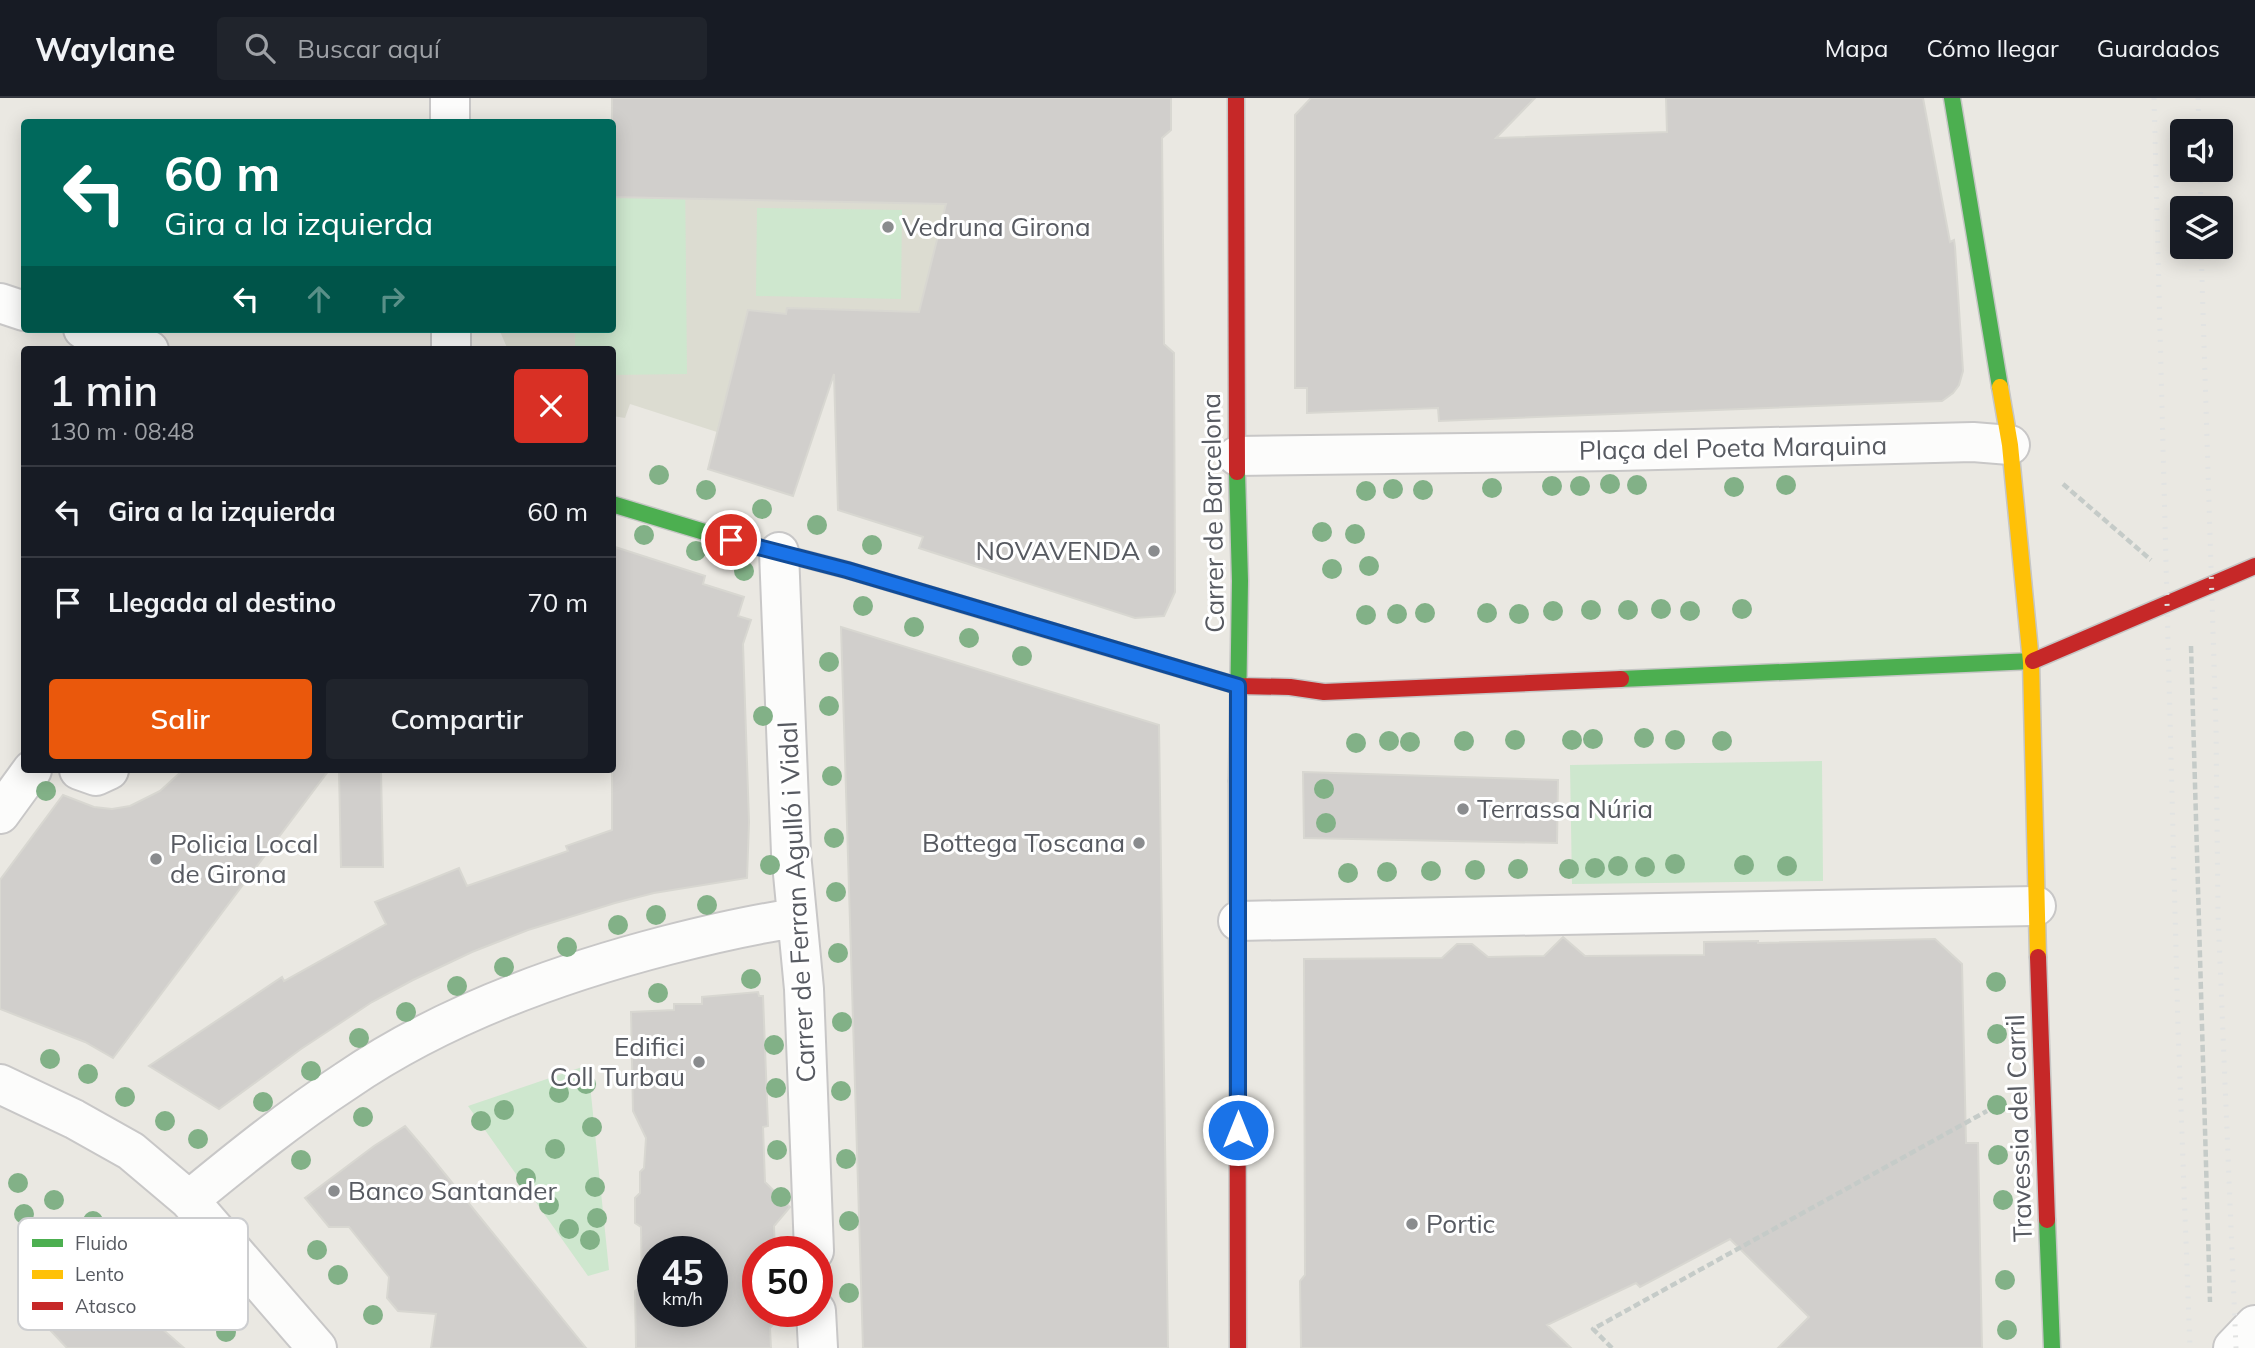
<!DOCTYPE html>
<html lang="es">
<meta charset="utf-8">
<style>
body{margin:0;font-family:Mulish,sans-serif;background:#20242c;color:#f1f3f6;height:100vh;display:flex;flex-direction:column;font-size:26px;white-space:nowrap}
*{box-sizing:border-box;margin:0}
p{font-size:23px;color:#9ea1a6}
.icon{flex:none;width:38px;height:38px;fill:none;stroke:currentColor;stroke-width:2;stroke-linecap:round;stroke-linejoin:round}
.map{position:relative;flex:1;overflow:hidden}
.side{position:absolute;left:21px;top:248px;width:595px;height:427px;display:flex;flex-direction:column;background:#171b24;border-radius:7px;box-shadow:0 4px 18px #0003}
.side>*{flex:none}
.guide{position:absolute;left:21px;top:21px;width:595px;height:214px;border-radius:7px;box-shadow:0 4px 18px #0003;background:#00695c;color:#fff;overflow:hidden}
.tools{position:absolute;left:2170px;top:21px;display:grid;gap:14px}
.tools a{display:grid;place-items:center;width:63px;height:63px;border-radius:7px;background:#171b24;box-shadow:0 4px 18px #0003;font-size:35px}
.speed{position:absolute;left:637px;top:1138px;display:flex;gap:14px;font-size:35px;font-weight:700;text-align:center}
.speed>*{display:grid;place-content:center;width:91px;height:91px;border-radius:50%;background:#171b24;box-shadow:0 4px 18px #0003;line-height:1}
.speed small{font-size:18px;font-weight:400}
.speed .limit{border:10px solid #d22;background:#fff;color:#111}
.pin{position:absolute;display:grid;place-items:center;width:60px;height:60px;color:#fff;margin:-30px;border:4px solid #fff;border-radius:50%;box-shadow:0 2px 7px #0007}
.me{position:absolute;width:77px;margin:-38px;rotate:0deg;stroke-linejoin:round;filter:drop-shadow(0 0 5px #0008)}
.turn{display:flex;align-items:center;gap:24px;height:147px;padding:0 28px;font-size:32px}
.turn .icon{width:91px;height:91px;stroke-width:2.5}
.turn b{display:block;font-size:49px;line-height:60px}
.lanes{display:flex;align-items:center;height:66px;padding:0 28px;background:#0003;justify-content:center;gap:35px;direction:ltr}
.lanes .off{opacity:.35}
.round{display:grid;place-items:center;flex:none;width:74px;height:74px;border-radius:7px;background:#20242c}
.summary{display:flex;align-items:center;justify-content:space-between;height:119px;padding:0 28px}
h1{font-size:42px;font-weight:600;line-height:52px}
.primary-button{display:flex;gap:14px;margin-top:auto;padding:14px 28px}
.primary-button a{flex:1;height:80px;border-radius:7px;background:#ea580c;color:#fff;font-size:28px;font-weight:600;line-height:80px;text-align:center}
.primary-button a+a{background:#20242c;color:#f1f3f6}
ul{padding:0;list-style:none}
li{display:flex;align-items:center;gap:21px;height:91px;padding:0 28px;border-top:2px solid #363941}
li div{flex:1}
li b{display:block;font-size:26px}
li em{font-style:normal}
header{display:flex;align-items:center;gap:42px;box-sizing:border-box;height:98px;padding:0 35px;background:#171b24;border-bottom:2px solid #363941}
header strong{font-size:33px}
nav{display:flex;gap:38px;margin-inline-start:auto;font-size:24px}
.search{width:490px;height:63px;background:#20242c;display:flex;align-items:center;gap:18px;box-sizing:border-box;padding:0 24px;border-radius:7px;color:#9ea1a6;font-size:26px}
.map>svg:first-child{display:block}
.education{fill:#dcdcd1}
.green{fill:#cee7ce}
.building{fill:#d1cfcc;stroke:#d8d7d1;stroke-width:2;fill-rule:evenodd}
.lines{fill:none;stroke-linecap:round;stroke-linejoin:round}
.street-casing{stroke:#c8c7c7;stroke-width:42}
.fast-casing{stroke:#c6c6c5;stroke-width:19}
.slow-casing{stroke:#c6c6c5;stroke-width:19}
.jam-casing{stroke:#c6c6c5;stroke-width:19}
.path{stroke:#c5cbc8;stroke-width:4.5;stroke-dasharray:7 3.5;stroke-linecap:butt}
.street{stroke:#fcfcfb;stroke-width:38}
.fast{stroke:#4caf50;stroke-width:16}
.slow{stroke:#ffc107;stroke-width:16}
.jam{stroke:#c62828;stroke-width:16}
.rail{stroke:#e2e3e2;stroke-width:5;stroke-dasharray:2 9;stroke-linecap:butt}
.tree{fill:#82b187}
.route-casing{stroke:#114b97;stroke-width:18}
.route{stroke:#1a73e8;stroke-width:12}
.poi-dot{fill:#8a8c8e;stroke:#fff;stroke-width:2.5}
.labels{text-anchor:middle;stroke-width:6;stroke-linejoin:round;paint-order:stroke}
.poi-label{font-size:26px;fill:#575a61;stroke:#fff;text-anchor:start}
.street-label{font-size:26px;fill:#575a61;stroke:#fff}
.key{fill:#fff;stroke:#cdced0;stroke-width:2}
.key-label{font-size:19px;fill:#575a61}
</style>
<header>
<strong>Waylane</strong>
<div class="search"><svg class="icon" aria-label="search" viewBox="0 0 24 24"><circle cx="10" cy="10" r="6"/><path d="M15 15l6 6"/></svg>Buscar aquí</div>
<nav><a>Mapa</a><a>Cómo llegar</a><a>Guardados</a></nav>
</header>
<div class="map">
<svg width="2255" height="1250" viewBox="0 0 2255 1250">
<rect width="100%" height="100%" fill="#eae8e2"/>
<path class="education" d="M 613,47 L 1162,47 L 1164,241 L 788,210 L 717,334 L 630,306 L 625,320 L 613,318 L 612,252 L 508,252 L 499,231 L 612,231 Z"/>
<path class="green" d="M 685,70 L 687,276 L 613,277 L 612,252 L 575,252 L 575,231 L 612,231 L 613,71 Z
M 757,110 L 902,112 L 901,201 L 756,198 Z
M 1822,663 L 1823,783 L 1572,786 L 1570,667 Z
M 588,967 L 609,1172 L 588,1178 L 468,1008 Z"/>
<path class="building" d="M 612,0 L 1171,0 L 1171,32 L 1162,40 L 1164,246 L 1174,255 L 1175,494 L 1164,518 L 1135,520 L 919,450 L 923,439 L 838,412 L 834,276 L 793,398 L 708,371 L 748,212 L 786,216 L 787,210 L 919,214 L 946,106 L 612,99 Z
M 1311,0 L 1535,0 L 1496,40 L 1667,34 L 1666,0 L 1923,0 L 1950,144 L 1954,142 L 1955,149 L 1963,273 L 1959,287 L 1953,295 L 1942,303 L 1439,323 L 1438,310 L 1307,315 L 1307,290 L 1295,290 L 1295,17 Z
M 612,448 L 705,478 L 703,486 L 744,499 L 738,518 L 751,522 L 743,546 L 749,724 L 747,780 L 654,795 L 615,805 L 528,832 L 472,854 L 413,882 L 372,904 L 301,951 L 219,1011 L 149,968 L 282,879 L 284,883 L 386,826 L 375,804 L 459,770 L 467,788 L 568,753 L 566,748 L 612,732 Z
M 841,529 L 1159,627 L 1168,1250 L 863,1250 Z
M 183,672 L 329,672 L 113,960 L 85,944 L 0,911 L 0,782 L 63,697 L 94,709 L 112,711 L 130,708 L 160,693 Z
M 339,672 L 381,672 L 383,769 L 341,769 Z
M 1303,674 L 1558,682 L 1557,745 L 1304,740 Z
M 1563,839 L 1585,858 L 1704,857 L 1704,844 L 1758,843 L 1758,845 L 1935,841 L 1962,866 L 1966,1045 L 1978,1045 L 1982,1250 L 1778,1250 L 1809,1219 L 1730,1141 L 1640,1189 L 1636,1185 L 1547,1227 L 1571,1250 L 1301,1250 L 1300,1183 L 1305,1177 L 1304,861 L 1442,860 L 1457,846 L 1472,846 L 1488,859 L 1544,858 Z
M 758,894 L 759,898 L 763,898 L 768,1028 L 763,1029 L 765,1084 L 790,1109 L 774,1128 L 775,1153 L 758,1153 L 758,1213 L 778,1213 L 778,1221 L 770,1230 L 771,1250 L 636,1250 L 635,1193 L 642,1188 L 641,1129 L 635,1125 L 635,1100 L 640,1095 L 640,1074 L 644,1070 L 646,1040 L 633,1013 L 631,914 L 674,912 L 674,906 L 702,906 L 702,899 ZM 653,1153 L 712,1153 L 712,1213 L 653,1213 Z
M 405,1028 L 428,1055 L 586,1250 L 431,1250 L 436,1216 L 398,1213 L 387,1200 L 389,1179 L 349,1129 L 329,1129 L 305,1100 L 374,1048 Z
M 71,1156 L 127,1200 L 184,1250 L 67,1250 L 33,1214 Z"/>
<g class="lines">
<g class="street-casing">
<path id="street" d="M 450,0 L 450,24
M 0,205 L 24,213
M 83,231 L 149,252
M 451,231 L 451,252
M 1237,358 L 1617,353 L 1973,344 L 2010,347
M 779,454 L 791,755 L 804,891 L 814,1153
M 79,672 L 96,678 L 109,672
M 0,716 L 32,672
M 1238,823 L 2036,808
M 0,986 L 74,1021 L 131,1053 L 189,1102 L 317,1250
M 189,1102 C 240,1060 291,1019 346,983 C 442,917 556,876 668,847 C 711,836 753,826 797,820
M 816,1213 L 818,1250
M 2233,1250 L 2255,1227"/>
</g>
<g class="fast-casing">
<path id="fast" d="M 1952,0 L 2000,289
M 612,406 L 731,442 L 847,472 L 1082,542
M 1621,581 L 2033,563
M 1237,683 L 1240,483 L 1237,374
M 2047,1122 L 2052,1250"/>
</g>
<g class="slow-casing">
<path id="slow" d="M 2000,289 L 2010,347 L 2031,564 L 2038,859"/>
</g>
<g class="jam-casing">
<path id="jam" d="M 1236,0 L 1237,374
M 1082,542 L 1238,588 L 1290,589 L 1324,594 L 1621,581
M 2033,563 L 2255,468
M 1237,683 L 1238,1250
M 2038,859 L 2047,1122"/>
</g>
<path class="path" d="M 2063,386 L 2151,462
M 2191,548 L 2210,1204
M 1612,1250 L 1593,1231 L 1987,1013"/>
<use href="#street" class="street"/>
<use href="#fast" class="fast"/>
<use href="#slow" class="slow"/>
<use href="#jam" class="jam"/>
<path class="rail" d="M 2154,0 L 2178,930 L 2190,1250
M 2198,0 L 2199,33
M 2200,72 L 2201,110
M 2201,149 L 2216,630 L 2218,815 L 2236,1250"/>
</g>
<g class="tree">
<circle cx="659" cy="377" r="10"/>
<circle cx="1610" cy="386" r="10"/>
<circle cx="1637" cy="387" r="10"/>
<circle cx="1786" cy="387" r="10"/>
<circle cx="1552" cy="388" r="10"/>
<circle cx="1580" cy="388" r="10"/>
<circle cx="1734" cy="389" r="10"/>
<circle cx="1492" cy="390" r="10"/>
<circle cx="1393" cy="391" r="10"/>
<circle cx="706" cy="392" r="10"/>
<circle cx="1423" cy="392" r="10"/>
<circle cx="1366" cy="393" r="10"/>
<circle cx="762" cy="411" r="10"/>
<circle cx="817" cy="427" r="10"/>
<circle cx="1322" cy="434" r="10"/>
<circle cx="1355" cy="436" r="10"/>
<circle cx="644" cy="437" r="10"/>
<circle cx="872" cy="447" r="10"/>
<circle cx="696" cy="453" r="10"/>
<circle cx="1369" cy="468" r="10"/>
<circle cx="1332" cy="471" r="10"/>
<circle cx="744" cy="473" r="10"/>
<circle cx="863" cy="508" r="10"/>
<circle cx="1661" cy="511" r="10"/>
<circle cx="1742" cy="511" r="10"/>
<circle cx="1591" cy="512" r="10"/>
<circle cx="1628" cy="512" r="10"/>
<circle cx="1553" cy="513" r="10"/>
<circle cx="1690" cy="513" r="10"/>
<circle cx="1425" cy="515" r="10"/>
<circle cx="1487" cy="515" r="10"/>
<circle cx="1397" cy="516" r="10"/>
<circle cx="1519" cy="516" r="10"/>
<circle cx="1366" cy="517" r="10"/>
<circle cx="914" cy="529" r="10"/>
<circle cx="969" cy="540" r="10"/>
<circle cx="1022" cy="558" r="10"/>
<circle cx="829" cy="564" r="10"/>
<circle cx="829" cy="608" r="10"/>
<circle cx="763" cy="618" r="10"/>
<circle cx="1644" cy="640" r="10"/>
<circle cx="1593" cy="641" r="10"/>
<circle cx="1515" cy="642" r="10"/>
<circle cx="1572" cy="642" r="10"/>
<circle cx="1675" cy="642" r="10"/>
<circle cx="1389" cy="643" r="10"/>
<circle cx="1464" cy="643" r="10"/>
<circle cx="1722" cy="643" r="10"/>
<circle cx="1410" cy="644" r="10"/>
<circle cx="1356" cy="645" r="10"/>
<circle cx="832" cy="678" r="10"/>
<circle cx="1324" cy="691" r="10"/>
<circle cx="46" cy="693" r="10"/>
<circle cx="1326" cy="725" r="10"/>
<circle cx="834" cy="740" r="10"/>
<circle cx="1675" cy="766" r="10"/>
<circle cx="770" cy="767" r="10"/>
<circle cx="1744" cy="767" r="10"/>
<circle cx="1618" cy="768" r="10"/>
<circle cx="1787" cy="768" r="10"/>
<circle cx="1645" cy="769" r="10"/>
<circle cx="1595" cy="770" r="10"/>
<circle cx="1518" cy="771" r="10"/>
<circle cx="1569" cy="771" r="10"/>
<circle cx="1475" cy="772" r="10"/>
<circle cx="1431" cy="773" r="10"/>
<circle cx="1387" cy="774" r="10"/>
<circle cx="1348" cy="775" r="10"/>
<circle cx="836" cy="794" r="10"/>
<circle cx="707" cy="807" r="10"/>
<circle cx="656" cy="817" r="10"/>
<circle cx="618" cy="827" r="10"/>
<circle cx="567" cy="849" r="10"/>
<circle cx="838" cy="855" r="10"/>
<circle cx="504" cy="869" r="10"/>
<circle cx="751" cy="881" r="10"/>
<circle cx="1996" cy="884" r="10"/>
<circle cx="457" cy="888" r="10"/>
<circle cx="658" cy="895" r="10"/>
<circle cx="406" cy="914" r="10"/>
<circle cx="842" cy="924" r="10"/>
<circle cx="1997" cy="936" r="10"/>
<circle cx="359" cy="940" r="10"/>
<circle cx="774" cy="947" r="10"/>
<circle cx="50" cy="961" r="10"/>
<circle cx="311" cy="973" r="10"/>
<circle cx="88" cy="976" r="10"/>
<circle cx="586" cy="986" r="10"/>
<circle cx="776" cy="990" r="10"/>
<circle cx="841" cy="993" r="10"/>
<circle cx="559" cy="995" r="10"/>
<circle cx="125" cy="999" r="10"/>
<circle cx="263" cy="1004" r="10"/>
<circle cx="1997" cy="1007" r="10"/>
<circle cx="504" cy="1012" r="10"/>
<circle cx="363" cy="1019" r="10"/>
<circle cx="165" cy="1023" r="10"/>
<circle cx="481" cy="1023" r="10"/>
<circle cx="592" cy="1029" r="10"/>
<circle cx="198" cy="1041" r="10"/>
<circle cx="555" cy="1051" r="10"/>
<circle cx="777" cy="1052" r="10"/>
<circle cx="1998" cy="1057" r="10"/>
<circle cx="846" cy="1061" r="10"/>
<circle cx="301" cy="1062" r="10"/>
<circle cx="526" cy="1080" r="10"/>
<circle cx="18" cy="1085" r="10"/>
<circle cx="595" cy="1089" r="10"/>
<circle cx="781" cy="1099" r="10"/>
<circle cx="54" cy="1102" r="10"/>
<circle cx="2003" cy="1102" r="10"/>
<circle cx="549" cy="1107" r="10"/>
<circle cx="24" cy="1116" r="10"/>
<circle cx="597" cy="1120" r="10"/>
<circle cx="93" cy="1123" r="10"/>
<circle cx="849" cy="1123" r="10"/>
<circle cx="569" cy="1131" r="10"/>
<circle cx="590" cy="1142" r="10"/>
<circle cx="317" cy="1152" r="10"/>
<circle cx="338" cy="1177" r="10"/>
<circle cx="2005" cy="1182" r="10"/>
<circle cx="849" cy="1195" r="10"/>
<circle cx="373" cy="1217" r="10"/>
<circle cx="2007" cy="1232" r="10"/>
<circle cx="226" cy="1234" r="10"/>
</g>
<g class="lines">
<g class="route-casing">
<path id="route" d="M 731,442 L 847,472 L 1238,588 L 1238,1032"/>
</g>
<use href="#route" class="route"/>
</g>
<g class="poi-dot">
<circle cx="888" cy="129" r="7"/>
<circle cx="1154" cy="453" r="7"/>
<circle cx="1463" cy="711" r="7"/>
<circle cx="1139" cy="745" r="7"/>
<circle cx="156" cy="761" r="7"/>
<circle cx="699" cy="964" r="7"/>
<circle cx="334" cy="1093" r="7"/>
<circle cx="1412" cy="1126" r="7"/>
</g>
<g class="labels">
<g class="poi-label">
<text x="902" y="138">Vedruna Girona</text>
<text x="1140" y="462" text-anchor="end">NOVAVENDA</text>
<text x="1477" y="720">Terrassa Núria</text>
<text x="1125" y="754" text-anchor="end">Bottega Toscana</text>
<text x="170" y="755">Policia Local<tspan x="170" dy="30">de Girona</tspan></text>
<text x="685" y="958" text-anchor="end">Edifici<tspan x="685" dy="30">Coll Turbau</tspan></text>
<text x="348" y="1102">Banco Santander</text>
<text x="1426" y="1135">Portic</text>
</g>
<g class="street-label">
<text transform="translate(1733 350) rotate(-1)" y="9">Plaça del Poeta Marquina</text>
<text transform="translate(1213 415) rotate(-91)" y="9">Carrer de Barcelona</text>
<text transform="translate(797 804) rotate(-93)" y="9">Carrer de Ferran Agulló i Vidal</text>
<text transform="translate(2019 1030) rotate(-92)" y="9">Travessia del Carril</text>
</g>
</g>
<rect x="18" y="1120" width="230" height="112" rx="10" class="key"/>
<rect x="32" y="1141" width="31" height="8" fill="#4caf50"/>
<rect x="32" y="1172" width="31" height="9" fill="#ffc107"/>
<rect x="32" y="1204" width="31" height="8" fill="#c62828"/>
<g class="key-label">
<text x="75" y="1152">Fluido</text>
<text x="75" y="1183">Lento</text>
<text x="75" y="1215">Atasco</text>
</g>
</svg>
<div class="tools">
<a><svg class="icon" aria-label="sound" viewBox="0 0 24 24"><path d="M4 9h4l5-4v14l-5-4H4zM17 9q2 3 0 6"/></svg></a>
<a><svg class="icon" aria-label="layers" viewBox="0 0 24 24"><path d="M12 4l9 5-9 5-9-5zM3 14l9 5 9-5"/></svg></a>
</div>
<div class="speed"><div>45<small>km/h</small></div><div class="limit">50</div></div>
<div class="pin" style="left:731px;top:442px;background:#d93025"><svg class="icon" aria-label="arrive" viewBox="0 0 24 24"><path d="M6 21V4h12l-3 4 3 4H6"/></svg></div>
<svg class="me" style="left:1238px;top:1032px" viewBox="-20 -20 40 40"><circle r="17" fill="#1a73e8" stroke="#fff" stroke-width="3"/><path d="M0-11L8 9 0 5-8 9z" fill="#fff"/></svg>
<div class="guide">
<div class="turn"><svg class="icon" aria-label="left" viewBox="0 0 24 24"><path d="M17 20v-9H6M10 6l-5 5 5 5"/></svg><div><b>60 m</b>Gira a la izquierda</div></div>
<div class="lanes"><svg class="icon" aria-label="left" viewBox="0 0 24 24"><path d="M17 20v-9H6M10 6l-5 5 5 5"/></svg><svg class="icon off" aria-label="ahead" viewBox="0 0 24 24"><path d="M12 20V5M6 11l6-6 6 6"/></svg><svg class="icon off" aria-label="right" viewBox="0 0 24 24"><path d="M7 20v-9h11M14 6l5 5-5 5"/></svg></div>
</div>
<section class="side">
<div class="summary"><div><h1>1 min</h1><p>130 m · 08:48</p></div><a class="round" style="background:#d93025;color:#fff"><svg class="icon" aria-label="close" viewBox="0 0 24 24"><path d="M6 6l12 12M18 6L6 18"/></svg></a></div>
<ul>
<li><svg class="icon" aria-label="left" viewBox="0 0 24 24"><path d="M17 20v-9H6M10 6l-5 5 5 5"/></svg><div><b>Gira a la izquierda</b></div><em>60 m</em></li>
<li><svg class="icon" aria-label="arrive" viewBox="0 0 24 24"><path d="M6 21V4h12l-3 4 3 4H6"/></svg><div><b>Llegada al destino</b></div><em>70 m</em></li>
</ul>
<div class="primary-button"><a>Salir</a><a>Compartir</a></div>
</section>
</div>
